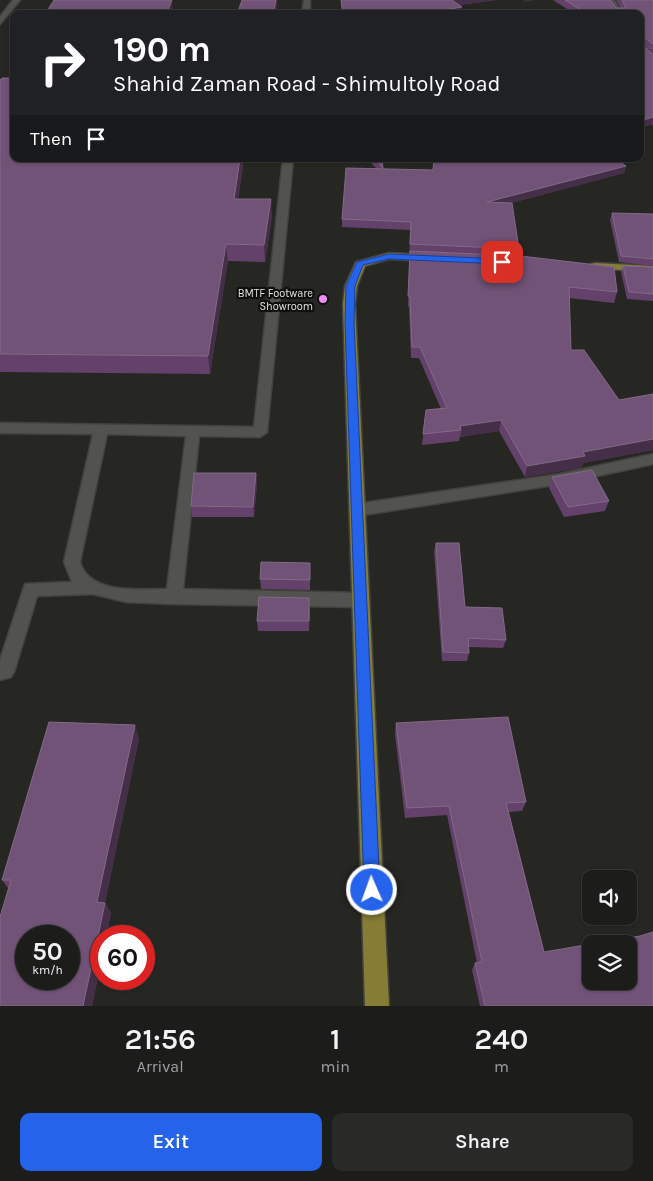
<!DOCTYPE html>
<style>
body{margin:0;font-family:Karla,sans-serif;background:#292927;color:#f1f3f6;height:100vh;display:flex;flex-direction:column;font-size:19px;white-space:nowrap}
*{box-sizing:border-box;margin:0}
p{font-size:16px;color:#a0a1a2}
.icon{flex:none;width:28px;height:28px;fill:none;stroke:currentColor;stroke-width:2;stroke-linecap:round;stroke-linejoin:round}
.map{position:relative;height:1006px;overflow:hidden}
.side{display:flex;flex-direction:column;background:#1c1c1a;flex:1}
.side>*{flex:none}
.guide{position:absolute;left:10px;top:10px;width:634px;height:152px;border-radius:10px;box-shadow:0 1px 4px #0004,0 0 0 1px #3a3a39;background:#202124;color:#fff;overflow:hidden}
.tools{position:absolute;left:582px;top:870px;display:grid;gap:10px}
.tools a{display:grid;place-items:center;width:55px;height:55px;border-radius:10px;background:#1c1c1a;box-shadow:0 1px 4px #0004,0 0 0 1px #3a3a39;font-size:25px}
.speed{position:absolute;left:15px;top:925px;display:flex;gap:10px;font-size:25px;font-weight:700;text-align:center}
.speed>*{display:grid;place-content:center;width:65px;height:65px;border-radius:50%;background:#1c1c1a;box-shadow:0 1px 4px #0004,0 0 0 1px #3a3a39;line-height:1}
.speed small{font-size:12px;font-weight:400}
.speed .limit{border:8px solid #d22;background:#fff;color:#111}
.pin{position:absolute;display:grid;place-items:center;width:42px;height:42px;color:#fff;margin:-21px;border-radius:10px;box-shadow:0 2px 8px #0006}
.me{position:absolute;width:55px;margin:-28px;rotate:358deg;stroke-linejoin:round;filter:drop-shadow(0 0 4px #0008)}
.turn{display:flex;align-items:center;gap:18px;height:105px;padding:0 20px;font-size:22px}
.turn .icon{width:65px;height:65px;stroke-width:2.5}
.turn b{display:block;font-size:35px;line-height:42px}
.then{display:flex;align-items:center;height:48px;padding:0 20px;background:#0003;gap:10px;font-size:19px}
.eta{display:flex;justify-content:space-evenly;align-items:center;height:85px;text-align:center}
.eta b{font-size:30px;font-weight:600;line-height:35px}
.cta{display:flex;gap:10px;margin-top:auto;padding:10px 20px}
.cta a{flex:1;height:58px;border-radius:10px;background:#2563eb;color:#fff;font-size:20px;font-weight:600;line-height:58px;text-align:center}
.cta a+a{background:#292927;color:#f1f3f6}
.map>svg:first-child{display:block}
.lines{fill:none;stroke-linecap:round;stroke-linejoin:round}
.minor-casing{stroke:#42423f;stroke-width:3}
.major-casing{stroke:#42423f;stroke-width:3}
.minor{fill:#52524e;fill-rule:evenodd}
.major{fill:#867d35;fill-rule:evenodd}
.wall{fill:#64416a}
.shaded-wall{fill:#452f48}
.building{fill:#715377;stroke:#836987;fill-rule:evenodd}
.route{fill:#2563eb;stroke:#184099}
.poi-dot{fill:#eb8dfc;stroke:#0f0f0d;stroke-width:2}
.labels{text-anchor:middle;stroke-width:4.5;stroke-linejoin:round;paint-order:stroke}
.far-poi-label{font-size:11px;fill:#e3e3e0;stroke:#0f0f0d;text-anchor:end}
</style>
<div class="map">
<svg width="653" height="1006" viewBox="0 0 653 1006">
<rect width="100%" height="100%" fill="#262622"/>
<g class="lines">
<g class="minor-casing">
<path id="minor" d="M 13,0 L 20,0 L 0,24 L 0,17 Z
M 304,0 L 310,0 L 310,14 L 302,14 Z
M 607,0 L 614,0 L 623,14 L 616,14 Z
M 283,159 L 293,159 L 267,432 L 260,437 L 199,436 L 183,589 L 360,593 L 366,595 L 368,600 L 366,605 L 360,607 L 174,604 L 126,602 L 93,594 L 37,596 L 14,672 L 11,677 L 0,680 L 0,660 L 25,584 L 72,582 L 64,562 L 93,434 L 0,433 L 0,423 L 254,427 ZM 107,434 L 186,436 L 167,589 C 140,589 89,595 80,562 Z
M 653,454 L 653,464 L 560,484 L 357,516 L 352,514 L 349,510 L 352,506 L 357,504 L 560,474 Z"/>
</g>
<g class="major-casing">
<path id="major" d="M 389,253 L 430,255 L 436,258 L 430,261 L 389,259 L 365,266 L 357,286 L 355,304 L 389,1006 L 365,1006 L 343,304 L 345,286 L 356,262 Z
M 595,263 L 653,266 L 653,272 L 591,268 L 591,264 Z"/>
</g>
<use href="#minor" class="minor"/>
<use href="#major" class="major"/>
</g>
<path class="wall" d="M 341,0 L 496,0 L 459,5 L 462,7 L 461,13 L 458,14 L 342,14 Z
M 553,0 L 610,0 L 616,8 L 621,8 L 616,0 L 653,0 L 653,53 L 640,42 L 640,43 L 653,54 L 653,126 L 652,124 L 640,128 L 640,14 L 575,14 Z
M 0,80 L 244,159 L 238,199 L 272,216 L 265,262 L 228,261 L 210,374 L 0,372 Z
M 367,159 L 382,159 L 383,169 L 433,170 L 626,166 L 624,173 L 511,203 L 519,249 L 518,256 L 617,292 L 614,303 L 569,298 L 571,350 L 619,400 L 653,394 L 653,450 L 583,463 L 581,468 L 525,477 L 499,431 L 460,437 L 459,441 L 422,445 L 426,410 L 441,409 L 419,358 L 411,358 L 409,307 L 408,307 L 410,230 L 342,227 L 342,219 L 377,169 Z
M 612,213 L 653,214 L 653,266 L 619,262 L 610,220 Z
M 623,266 L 653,267 L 653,301 L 627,299 L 621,272 Z
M 256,473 L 257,484 L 254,517 L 192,517 L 191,506 Z
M 552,477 L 609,501 L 605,511 L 564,517 L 549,488 Z
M 436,543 L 465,607 L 506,640 L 503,648 L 469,647 L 469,653 L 467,661 L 442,661 L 434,551 Z
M 310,563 L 310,590 L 261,589 L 260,579 Z
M 310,608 L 309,631 L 258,631 L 257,621 Z
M 396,723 L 526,802 L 522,811 L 509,812 L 544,952 L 653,1006 L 480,1006 L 472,970 L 475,963 L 477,963 L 447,815 L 405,818 L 395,734 Z
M 139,738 L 105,903 L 111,913 L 92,1006 L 0,1006 L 8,888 L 2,880 Z"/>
<path class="shaded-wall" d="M 172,0 L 173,14 L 166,14 Z
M 276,0 L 277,0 L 277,9 L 276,14 L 273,14 Z
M 451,0 L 496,0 L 450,6 Z
M 524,0 L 535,0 L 523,2 Z
M 462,7 L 461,13 L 458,14 L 422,14 Z
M 653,117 L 652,124 L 640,128 L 640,121 Z
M 240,159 L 244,159 L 235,216 L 234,199 Z
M 626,166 L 624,173 L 486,210 L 487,202 Z
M 271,199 L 272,216 L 265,262 L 264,245 Z
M 226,244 L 228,261 L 210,374 L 208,356 Z
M 501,420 L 499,431 L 460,437 L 461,430 L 460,426 Z
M 653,439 L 653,450 L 583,463 L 581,468 L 525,477 L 527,466 L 583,452 Z
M 256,473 L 257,484 L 254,517 L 253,507 Z
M 135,725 L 139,738 L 105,903 L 111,913 L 106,936 L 101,936 L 101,961 L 92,1006 L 83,1006 L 97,902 Z"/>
<path class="building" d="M 54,0 L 172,0 L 166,14 L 45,14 Z
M 242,0 L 276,0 L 273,14 L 237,14 Z
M 341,0 L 452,0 L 462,7 L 422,14 L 387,14 L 382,10 L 379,14 L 343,14 Z
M 565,0 L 610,0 L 616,8 L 626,8 L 622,0 L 653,0 L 653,44 L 640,34 L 640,43 L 653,54 L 653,117 L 640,121 L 640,14 L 587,14 Z
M 2,78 L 14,78 L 14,159 L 240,159 L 234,199 L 271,199 L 264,245 L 226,244 L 208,356 L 0,354 L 0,80 Z
M 375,159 L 382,159 L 383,168 Z
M 434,159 L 616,159 L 626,166 L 487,202 L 512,203 L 519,249 L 410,244 L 411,222 L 342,219 L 346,168 L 433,170 Z
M 612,213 L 653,214 L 653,259 L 621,256 Z
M 410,251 L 521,256 L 614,267 L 617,292 L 569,287 L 571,350 L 584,350 L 619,400 L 653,394 L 653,439 L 583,452 L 585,456 L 527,466 L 501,420 L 460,426 L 461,430 L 423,434 L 426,410 L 447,408 L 420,347 L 412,347 L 410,296 L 408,296 Z
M 623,266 L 653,267 L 653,294 L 629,292 Z
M 592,470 L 609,501 L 568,507 L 552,477 Z
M 194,473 L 256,473 L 253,507 L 191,506 Z
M 436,543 L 459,543 L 465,607 L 502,608 L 506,640 L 468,638 L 469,653 L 443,652 Z
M 261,562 L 310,563 L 310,580 L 260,579 Z
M 259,597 L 309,598 L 309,621 L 257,621 Z
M 508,717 L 526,802 L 506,803 L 544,952 L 591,944 L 591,981 L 629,981 L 629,944 L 592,944 L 640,936 L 653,932 L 653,1006 L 485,1006 L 475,963 L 482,962 L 449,806 L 407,808 L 396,723 Z
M 49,722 L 135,725 L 97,902 L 105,903 L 83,1006 L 0,1006 L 0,917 L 11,880 L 2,880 ZM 26,936 L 69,936 L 69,979 L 26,979 Z"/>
<path class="route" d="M 389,254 L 502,259 L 506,262 L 502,264 L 389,259 L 363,265 L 355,286 L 354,323 L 380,890 L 378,896 L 372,898 L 367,896 L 364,890 L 345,323 L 346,286 L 357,262 Z"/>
<circle class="poi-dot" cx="323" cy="299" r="5"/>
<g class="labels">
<g class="far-poi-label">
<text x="313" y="297">BMTF Footware<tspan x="313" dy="13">Showroom</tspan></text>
</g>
</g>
</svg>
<div class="tools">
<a><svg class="icon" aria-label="sound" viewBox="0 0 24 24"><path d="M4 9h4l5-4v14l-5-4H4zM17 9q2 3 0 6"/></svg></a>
<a><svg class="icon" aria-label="layers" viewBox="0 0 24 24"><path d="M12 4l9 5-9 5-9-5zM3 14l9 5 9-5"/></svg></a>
</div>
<div class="speed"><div>50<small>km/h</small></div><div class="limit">60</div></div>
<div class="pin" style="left:502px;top:262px;background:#d93025"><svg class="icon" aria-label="arrive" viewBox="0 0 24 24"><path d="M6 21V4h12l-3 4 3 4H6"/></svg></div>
<svg class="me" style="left:372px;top:890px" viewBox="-20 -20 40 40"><circle r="17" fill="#2563eb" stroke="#fff" stroke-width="3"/><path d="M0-11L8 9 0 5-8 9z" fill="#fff"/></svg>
<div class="guide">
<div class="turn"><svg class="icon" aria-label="right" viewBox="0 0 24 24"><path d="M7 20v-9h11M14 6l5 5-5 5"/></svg><div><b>190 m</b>Shahid Zaman Road - Shimultoly Road</div></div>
<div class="then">Then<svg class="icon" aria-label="arrive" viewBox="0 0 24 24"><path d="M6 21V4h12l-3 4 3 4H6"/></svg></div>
</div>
</div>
<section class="side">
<div class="eta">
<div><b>21:56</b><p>Arrival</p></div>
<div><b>1</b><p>min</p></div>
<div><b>240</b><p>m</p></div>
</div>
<div class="cta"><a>Exit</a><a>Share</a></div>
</section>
